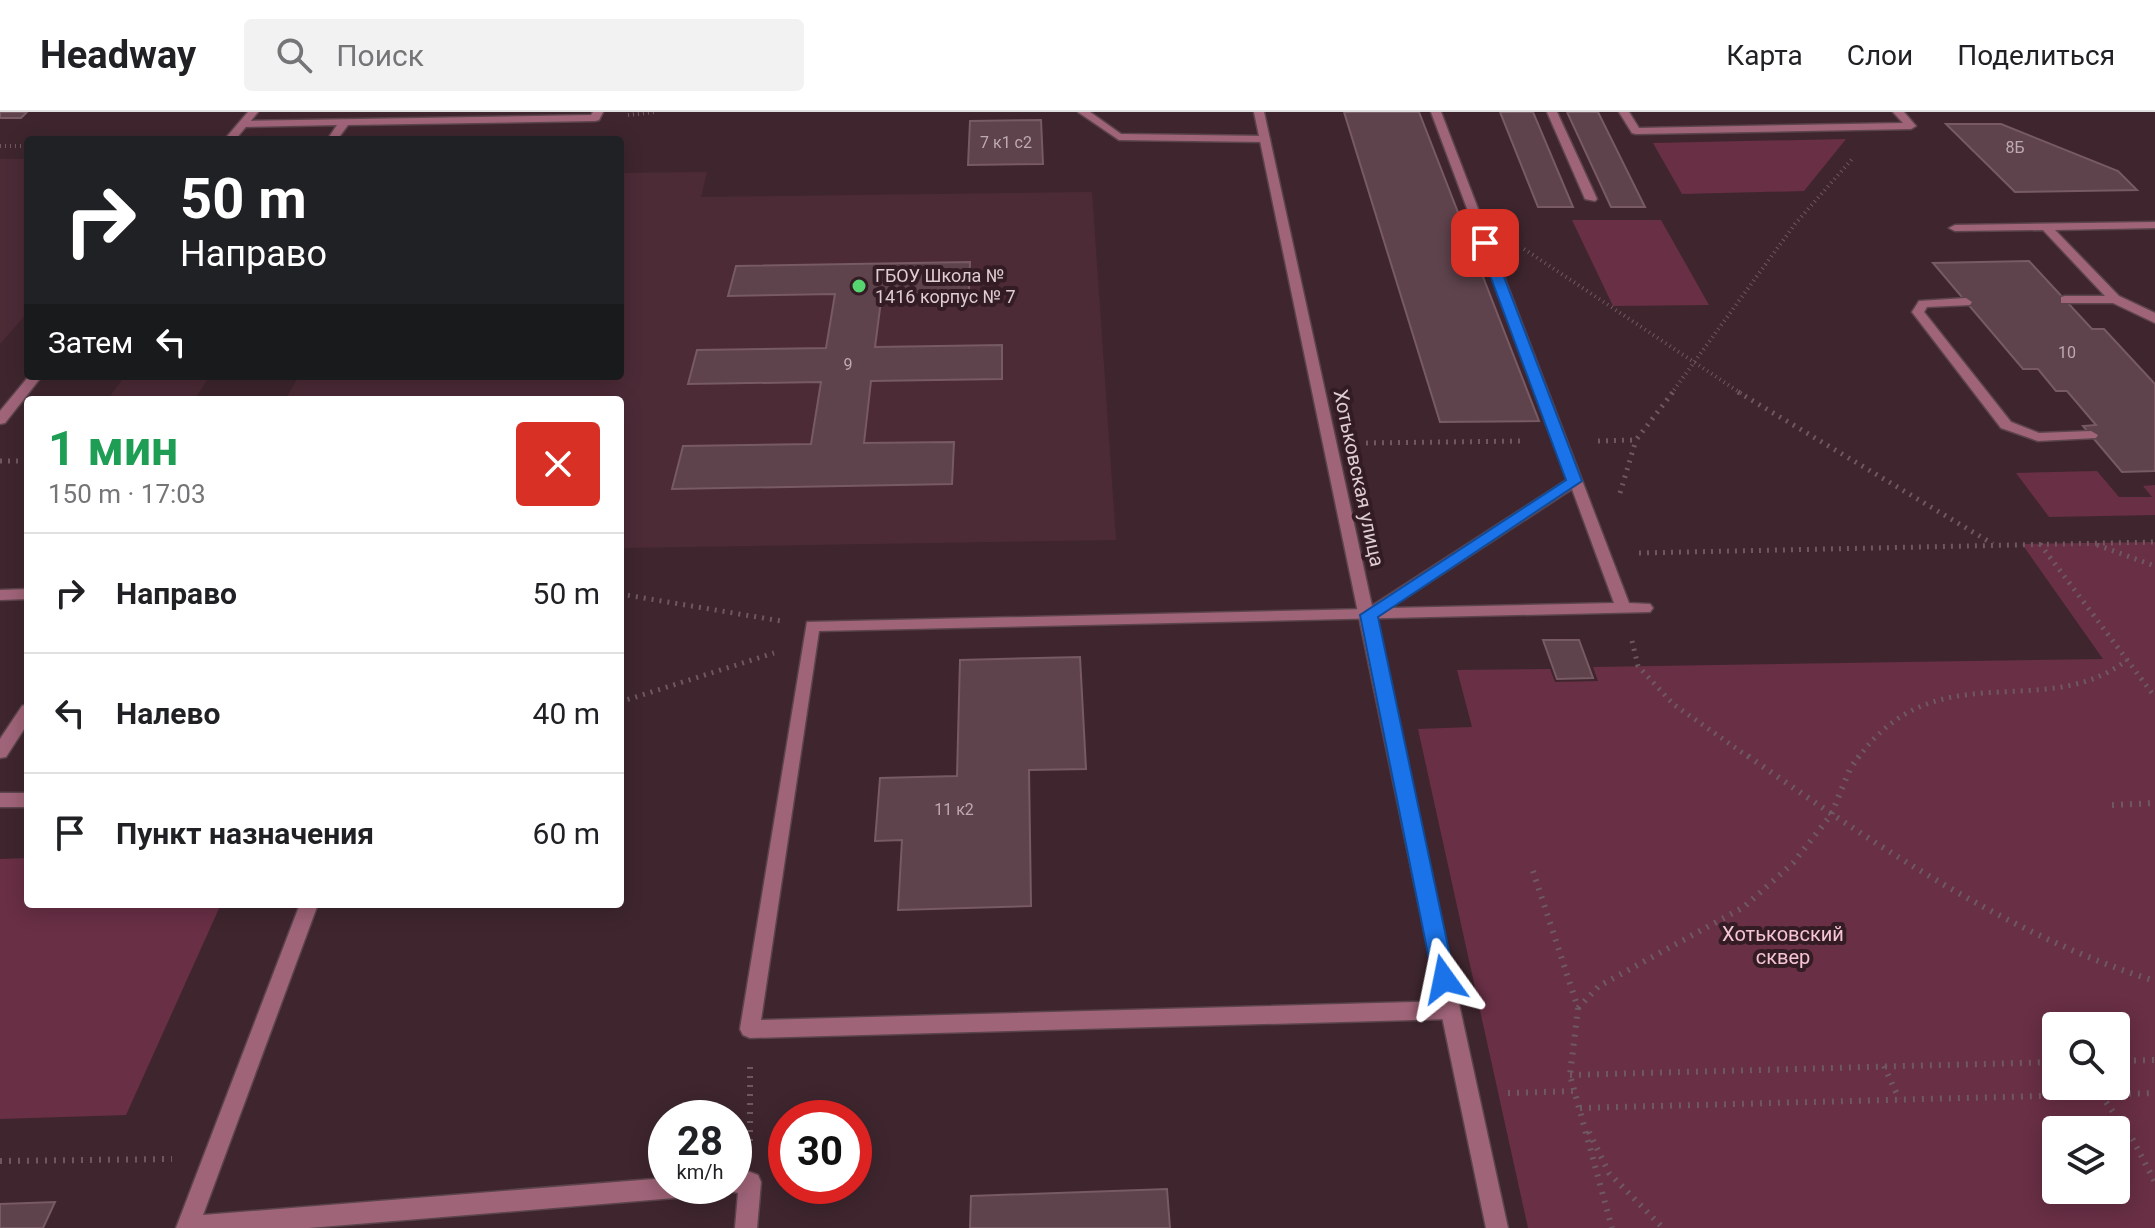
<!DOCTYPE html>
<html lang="ru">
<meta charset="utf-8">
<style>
body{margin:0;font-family:Roboto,sans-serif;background:#f2f2f2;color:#202124;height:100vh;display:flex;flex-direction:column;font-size:30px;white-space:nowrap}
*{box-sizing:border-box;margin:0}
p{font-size:26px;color:#757577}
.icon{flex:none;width:44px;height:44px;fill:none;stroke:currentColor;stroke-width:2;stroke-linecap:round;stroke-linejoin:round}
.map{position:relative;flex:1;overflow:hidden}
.side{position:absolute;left:24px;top:284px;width:600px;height:512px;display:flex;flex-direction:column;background:#fff;border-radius:8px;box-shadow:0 4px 20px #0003}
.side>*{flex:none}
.banner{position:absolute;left:24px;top:24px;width:600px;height:244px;border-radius:8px;box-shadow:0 4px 20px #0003;background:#202124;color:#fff;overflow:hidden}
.buttons{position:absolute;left:2042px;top:900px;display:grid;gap:16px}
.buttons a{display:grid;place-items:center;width:88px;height:88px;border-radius:8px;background:#fff;box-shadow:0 4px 20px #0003;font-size:40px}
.speed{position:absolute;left:648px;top:988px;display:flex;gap:16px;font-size:40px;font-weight:700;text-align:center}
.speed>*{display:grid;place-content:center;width:104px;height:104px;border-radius:50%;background:#fff;box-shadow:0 4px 20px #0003;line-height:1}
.speed small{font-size:20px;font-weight:400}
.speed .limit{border:12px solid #d22;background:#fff;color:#111}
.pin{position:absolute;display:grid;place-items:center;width:68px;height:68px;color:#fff;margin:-34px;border-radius:16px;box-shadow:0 4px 12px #0006}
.me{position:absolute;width:88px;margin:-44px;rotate:348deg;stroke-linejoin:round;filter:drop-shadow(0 0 6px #0008)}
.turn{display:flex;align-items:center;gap:28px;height:168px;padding:0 24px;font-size:36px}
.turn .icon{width:104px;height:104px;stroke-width:2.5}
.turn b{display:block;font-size:56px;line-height:68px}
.then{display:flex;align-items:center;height:76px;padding:0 24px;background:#0003;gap:16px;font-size:30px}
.round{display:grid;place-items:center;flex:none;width:84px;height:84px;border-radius:8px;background:#f2f2f2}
.summary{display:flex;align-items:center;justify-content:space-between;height:136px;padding:0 24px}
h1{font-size:48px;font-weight:700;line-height:60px;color:#1e9e55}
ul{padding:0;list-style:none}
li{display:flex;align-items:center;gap:24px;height:120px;padding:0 24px;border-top:2px solid #e0e0e0}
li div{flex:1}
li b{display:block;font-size:30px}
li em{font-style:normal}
header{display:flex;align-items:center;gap:48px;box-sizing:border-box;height:112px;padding:0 40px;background:#fff;border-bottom:2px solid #e0e0e0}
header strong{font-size:38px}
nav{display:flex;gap:44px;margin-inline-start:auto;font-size:28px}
.search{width:560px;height:72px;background:#f2f2f2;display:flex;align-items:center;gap:20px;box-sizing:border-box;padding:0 28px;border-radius:8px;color:#757577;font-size:30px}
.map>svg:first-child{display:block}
.built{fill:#4c2b37}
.green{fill:#692f45;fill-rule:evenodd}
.building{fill:#5e434c;stroke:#775a63;stroke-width:2}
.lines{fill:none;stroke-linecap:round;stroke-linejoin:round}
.lane-casing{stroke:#5c444c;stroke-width:3}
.street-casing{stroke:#5c444c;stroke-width:3}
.path-far2{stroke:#6f5960;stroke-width:4;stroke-dasharray:1 4;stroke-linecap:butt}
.path-far1{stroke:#6f5960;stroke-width:5;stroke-dasharray:2 6;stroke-linecap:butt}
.path{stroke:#6f5960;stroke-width:6;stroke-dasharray:2 7;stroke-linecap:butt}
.lane{fill:#a06479;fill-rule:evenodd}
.street{fill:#a06479;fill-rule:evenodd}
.route{fill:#1a73e8;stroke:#114b97;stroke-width:2}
.poi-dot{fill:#56d671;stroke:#341c25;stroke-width:3}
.labels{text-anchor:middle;stroke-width:8;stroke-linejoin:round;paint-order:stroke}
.number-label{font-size:16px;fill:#beaab0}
.far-poi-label{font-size:18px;fill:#decdd2;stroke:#341c25;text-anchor:start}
.street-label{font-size:20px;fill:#decdd2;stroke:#341c25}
.park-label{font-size:20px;fill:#f6c4d4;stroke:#341c25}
</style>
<header>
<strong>Headway</strong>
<div class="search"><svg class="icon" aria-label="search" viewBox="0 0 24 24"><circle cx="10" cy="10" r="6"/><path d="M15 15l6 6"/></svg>Поиск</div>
<nav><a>Карта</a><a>Слои</a><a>Поделиться</a></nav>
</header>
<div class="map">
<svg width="2155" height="1116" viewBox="0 0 2155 1116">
<rect width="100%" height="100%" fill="#3f262e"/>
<path class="built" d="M 0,47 L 28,47 L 28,200 L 0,232 Z
M 707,60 L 701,85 L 1092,80 L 1116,428 L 620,436 L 620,288 L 285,288 L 299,264 L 620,264 L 620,61 Z
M 125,264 L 210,264 L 194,288 L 107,288 Z"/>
<path class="green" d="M 1846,27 L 1804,79 L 1682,82 L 1653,31 Z
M 1572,108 L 1661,108 L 1709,193 L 1613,194 Z
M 2097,359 L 2119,385 L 2152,385 L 2143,374 L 2155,373 L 2155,403 L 2049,405 L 2016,361 Z
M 2155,430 L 2155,1116 L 1528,1116 L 1418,617 L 1472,615 L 1457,558 L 1550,557 L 1555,570 L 1598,569 L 1593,555 L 2103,547 L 2022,432 ZM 2116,914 L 2116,974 L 2056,974 L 2056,914 ZM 2116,1018 L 2116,1078 L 2056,1078 L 2056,1018 Z
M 28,746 L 28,792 L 221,792 L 126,1003 L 0,1007 L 0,747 Z"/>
<path class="building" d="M 0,0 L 27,0 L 21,6 L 0,6 Z
M 1344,0 L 1419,0 L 1539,309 L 1440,310 Z
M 1500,0 L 1533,0 L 1573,95 L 1538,95 Z
M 1567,0 L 1598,0 L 1645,95 L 1611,95 Z
M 1041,8 L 1043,52 L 968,53 L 970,9 Z
M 1946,12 L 2001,12 L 2118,59 L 2137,78 L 2015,80 Z
M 2029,149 L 2092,217 L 2104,217 L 2155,272 L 2155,359 L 2122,360 L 2083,314 L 2096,313 L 2067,279 L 2056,279 L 2038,257 L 2023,257 L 1933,151 Z
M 970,150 L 969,180 L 882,181 L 875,235 L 1002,233 L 1002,267 L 871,269 L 864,331 L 954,330 L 952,372 L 672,377 L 683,334 L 811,332 L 821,270 L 688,272 L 697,238 L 826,236 L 835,182 L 728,184 L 736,154 Z
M 1543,528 L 1579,528 L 1593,566 L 1557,567 Z
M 1080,545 L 1086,657 L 1029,658 L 1031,794 L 898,798 L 902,728 L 875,729 L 880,666 L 957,664 L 960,548 Z
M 1167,1077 L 1170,1116 L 970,1116 L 971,1084 Z
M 55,1090 L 43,1116 L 0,1116 L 0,1092 Z"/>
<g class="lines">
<g class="lane-casing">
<path id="lane" d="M 593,0 L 603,0 L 599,8 L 595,9 L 348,13 L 337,28 L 327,28 L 337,13 L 243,15 L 238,12 L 243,9 L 591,3 Z
M 1078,0 L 1090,0 L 1121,22 L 1265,24 L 1270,27 L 1265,30 L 1119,28 Z
M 1431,0 L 1441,0 L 1629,491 L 1650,492 L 1653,496 L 1650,500 L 819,519 L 761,908 L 1450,889 L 1457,892 L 1460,898 L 1457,904 L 1450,907 L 750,926 L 743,923 L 740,917 L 807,510 L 1367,497 L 1568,367 ZM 1572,377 L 1614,491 L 1390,496 Z
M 1547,0 L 1557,0 L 1597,87 L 1595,89 L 1585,87 Z
M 1619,0 L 1629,0 L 1639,16 L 1903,11 L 1893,0 L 1904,0 L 1916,14 L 1911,17 L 1636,22 L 1632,21 Z
M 2155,110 L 2155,116 L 2055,118 L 2119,184 L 2155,201 L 2155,211 L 2113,191 L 2061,191 L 2061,185 L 2065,184 L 2105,184 L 2043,118 L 1955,119 L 1949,116 L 1955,113 Z
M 1966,186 L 1972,190 L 1970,193 L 1927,195 L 1924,200 L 2011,310 L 2039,321 L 2091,319 L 2098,323 L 2096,326 L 2038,329 L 2001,316 L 1912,200 L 1919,189 Z
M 28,477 L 28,487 L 0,488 L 0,478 Z
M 28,592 L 28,611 L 6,645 L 0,646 L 0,627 L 22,594 Z
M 0,681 L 28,681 L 28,695 L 0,695 Z
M 300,792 L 318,792 L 203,1103 L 666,1066 L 666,1074 L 710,1074 L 707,1081 L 699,1084 L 308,1116 L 176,1116 Z
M 750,1060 L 758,1063 L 761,1070 L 757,1116 L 735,1116 L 738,1081 L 726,1078 L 725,1074 L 734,1074 L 734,1061 Z"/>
</g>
<g class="street-casing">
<path id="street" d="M 248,0 L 258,0 L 235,28 L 224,28 Z
M 1254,0 L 1264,0 L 1508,1116 L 1486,1116 Z
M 29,264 L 42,264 L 5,311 L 0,312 L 0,299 Z"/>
</g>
<path class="path-far2" d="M 628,3 L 655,0
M 0,34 L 28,34
M 1524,137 L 1742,282
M 1671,282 L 1795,112 L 1853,46"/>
<path class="path-far1" d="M 1738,280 L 1993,432
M 1598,329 L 1636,328 L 1673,280
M 1366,331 L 1524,329
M 0,349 L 28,349
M 1620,381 L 1636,328
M 2040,432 L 2155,585
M 2097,433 L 2155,454
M 1639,441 L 2155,430
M 620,482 L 781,509
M 1632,529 L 1638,554 L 1673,592 L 1750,646
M 620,590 L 774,541
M 1858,646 C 1936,538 2044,612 2127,548"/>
<path class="path" d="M 1748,644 C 1873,732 2008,823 2155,869
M 2112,693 L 2155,691
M 1533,759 L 1578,896 L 1570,963 L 1612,1116
M 1578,896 L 1599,874 L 1744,795 L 1793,751 L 1831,703 L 1850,657 L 1859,644
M 2116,949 L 2155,948
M 1884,954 L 1899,987
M 750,955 L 750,1033
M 1570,963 L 2056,950
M 2112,974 L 2116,982
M 1508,981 L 1575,979
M 2101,983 L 2133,1028 L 2155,1070
M 1580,996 L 2155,981
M 1589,1020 L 1609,1061 L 1663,1116
M 0,1049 L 172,1047"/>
<use href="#lane" class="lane"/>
<use href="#street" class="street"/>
</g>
<path class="route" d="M 1480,128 L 1491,131 L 1582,369 L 1378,505 L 1455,867 L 1452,874 L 1444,877 L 1436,874 L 1433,867 L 1360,503 L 1566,368 L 1478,131 Z"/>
<circle class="poi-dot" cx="859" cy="174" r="8"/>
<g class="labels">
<g class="number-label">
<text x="1006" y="36">7 к1 с2</text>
<text x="2015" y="41">8Б</text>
<text x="2067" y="246">10</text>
<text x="848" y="258">9</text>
<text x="954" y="703">11 к2</text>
</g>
<g class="far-poi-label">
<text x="875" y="170">ГБОУ Школа №<tspan x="875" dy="21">1416 корпус № 7</tspan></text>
</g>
<g class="street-label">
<text transform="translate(1359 366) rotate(78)" y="7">Хотьковская улица</text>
</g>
<g class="park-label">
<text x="1783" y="829">Хотьковский<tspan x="1783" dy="23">сквер</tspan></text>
</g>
</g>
</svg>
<div class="buttons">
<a><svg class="icon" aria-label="search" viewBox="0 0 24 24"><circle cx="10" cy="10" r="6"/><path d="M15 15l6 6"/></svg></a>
<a><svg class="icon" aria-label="layers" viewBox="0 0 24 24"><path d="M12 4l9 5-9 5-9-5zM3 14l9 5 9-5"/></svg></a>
</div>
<div class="speed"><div>28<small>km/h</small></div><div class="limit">30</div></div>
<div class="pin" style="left:1485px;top:131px;background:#d93025"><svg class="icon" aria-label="arrive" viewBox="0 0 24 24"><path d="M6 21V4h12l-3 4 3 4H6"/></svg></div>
<svg class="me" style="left:1444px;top:867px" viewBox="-20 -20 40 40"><path d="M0-17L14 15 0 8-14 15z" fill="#1a73e8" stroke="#fff" stroke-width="4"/></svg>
<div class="banner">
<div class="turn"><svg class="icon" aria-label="right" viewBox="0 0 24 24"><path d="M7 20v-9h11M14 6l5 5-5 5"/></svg><div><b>50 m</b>Направо</div></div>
<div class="then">Затем<svg class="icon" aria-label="left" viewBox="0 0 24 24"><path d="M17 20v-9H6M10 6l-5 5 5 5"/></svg></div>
</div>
<section class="side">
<div class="summary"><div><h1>1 мин</h1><p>150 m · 17:03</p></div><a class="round" style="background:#d93025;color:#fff"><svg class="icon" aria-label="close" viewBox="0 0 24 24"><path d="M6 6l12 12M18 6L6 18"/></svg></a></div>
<ul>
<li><svg class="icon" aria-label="right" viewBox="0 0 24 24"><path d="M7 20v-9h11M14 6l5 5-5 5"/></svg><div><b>Направо</b></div><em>50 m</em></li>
<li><svg class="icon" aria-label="left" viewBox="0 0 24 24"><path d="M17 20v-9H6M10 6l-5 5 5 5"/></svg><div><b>Налево</b></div><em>40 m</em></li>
<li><svg class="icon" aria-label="arrive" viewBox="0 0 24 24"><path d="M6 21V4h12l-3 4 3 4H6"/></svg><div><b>Пункт назначения</b></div><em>60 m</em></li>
</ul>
</section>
</div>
